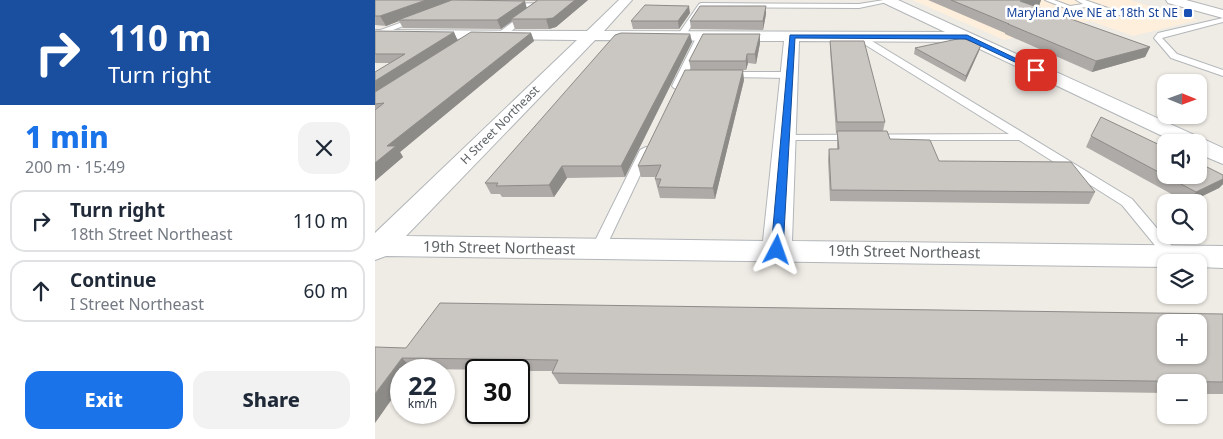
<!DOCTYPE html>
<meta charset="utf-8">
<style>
body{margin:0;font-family:"Noto Sans",sans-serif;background:#f2f2f3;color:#1f2937;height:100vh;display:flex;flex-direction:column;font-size:19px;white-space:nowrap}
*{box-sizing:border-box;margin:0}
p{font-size:16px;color:#747a83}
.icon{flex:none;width:28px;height:28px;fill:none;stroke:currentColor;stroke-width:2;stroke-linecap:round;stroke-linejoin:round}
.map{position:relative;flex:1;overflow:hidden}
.details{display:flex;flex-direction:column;background:#fff;width:375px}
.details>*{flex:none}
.guide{background:#1a4fa0;color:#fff;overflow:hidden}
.needle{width:32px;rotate:91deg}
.buttons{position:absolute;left:782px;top:74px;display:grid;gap:10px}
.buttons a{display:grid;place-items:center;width:50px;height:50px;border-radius:10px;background:#fff;box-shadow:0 1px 4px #0004;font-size:25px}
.speed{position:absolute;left:15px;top:359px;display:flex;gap:10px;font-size:25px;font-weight:700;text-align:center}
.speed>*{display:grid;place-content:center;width:65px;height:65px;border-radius:50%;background:#fff;box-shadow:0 1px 4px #0004;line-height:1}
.speed small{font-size:12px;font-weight:400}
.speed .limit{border:2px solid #111;border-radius:8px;background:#fff;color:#111}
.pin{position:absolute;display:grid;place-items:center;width:42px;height:42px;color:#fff;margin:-21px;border-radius:10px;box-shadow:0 2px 8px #0006}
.me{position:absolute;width:55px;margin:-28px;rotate:4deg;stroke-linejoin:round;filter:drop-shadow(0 0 4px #0008)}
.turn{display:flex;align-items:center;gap:18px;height:105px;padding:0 25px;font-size:22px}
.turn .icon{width:65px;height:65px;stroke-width:2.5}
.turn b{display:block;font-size:35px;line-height:42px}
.round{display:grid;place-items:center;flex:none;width:52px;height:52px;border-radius:15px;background:#f2f2f3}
.summary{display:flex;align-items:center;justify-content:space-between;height:85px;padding:0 25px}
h1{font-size:30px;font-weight:800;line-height:38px;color:#1a73e8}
.primary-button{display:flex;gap:10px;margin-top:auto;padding:10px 25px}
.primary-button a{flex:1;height:58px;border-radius:15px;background:#1a73e8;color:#fff;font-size:20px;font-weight:800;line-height:58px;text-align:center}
.primary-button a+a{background:#f2f2f3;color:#1f2937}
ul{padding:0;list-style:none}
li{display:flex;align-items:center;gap:15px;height:62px;margin:0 10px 8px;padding:0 15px;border:2px solid #e0e1e3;border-radius:15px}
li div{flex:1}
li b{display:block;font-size:19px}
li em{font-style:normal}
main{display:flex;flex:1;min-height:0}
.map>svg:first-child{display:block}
.commercial{fill:#fdefdc}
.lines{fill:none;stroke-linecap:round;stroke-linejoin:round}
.service-casing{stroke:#b2b6b9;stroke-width:2}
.minor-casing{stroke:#b2b6b9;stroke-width:2}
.service{fill:#fff;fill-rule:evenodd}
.minor{fill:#fff;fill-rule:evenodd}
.wall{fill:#aeaaa7;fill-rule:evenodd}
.shaded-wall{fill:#8d8b88}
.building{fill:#cac6c2;stroke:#8d8b88;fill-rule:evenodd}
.route{fill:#1a73e8;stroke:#114b97}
.transit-dot{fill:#1a4fb4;stroke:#fff;stroke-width:2}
.labels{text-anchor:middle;stroke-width:5;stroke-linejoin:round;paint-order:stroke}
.far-transit-label{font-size:12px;fill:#164399;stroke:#fff;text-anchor:end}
.far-street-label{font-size:12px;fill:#5d6265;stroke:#fff}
.street-label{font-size:15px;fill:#5d6265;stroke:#fff}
</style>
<main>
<section class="details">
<div class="guide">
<div class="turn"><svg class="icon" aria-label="right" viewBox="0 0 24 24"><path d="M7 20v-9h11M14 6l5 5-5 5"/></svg><div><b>110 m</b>Turn right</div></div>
</div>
<div class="summary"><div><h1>1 min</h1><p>200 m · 15:49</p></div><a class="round"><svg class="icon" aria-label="close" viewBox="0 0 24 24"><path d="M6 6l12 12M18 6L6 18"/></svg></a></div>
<ul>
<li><svg class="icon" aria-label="right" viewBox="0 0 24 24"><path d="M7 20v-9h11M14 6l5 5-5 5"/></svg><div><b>Turn right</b><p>18th Street Northeast</p></div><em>110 m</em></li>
<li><svg class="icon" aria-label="ahead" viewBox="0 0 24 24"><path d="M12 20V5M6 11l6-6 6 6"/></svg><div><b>Continue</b><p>I Street Northeast</p></div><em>60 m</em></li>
</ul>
<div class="primary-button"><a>Exit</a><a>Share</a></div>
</section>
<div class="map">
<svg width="848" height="439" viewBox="0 0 848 439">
<rect width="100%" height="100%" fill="#efebe5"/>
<path class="commercial" d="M 537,0 L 755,0 L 823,20 L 758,36 L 715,21 L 629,40 Z"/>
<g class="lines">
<g class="service-casing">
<path id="service" d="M 509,0 L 517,1 L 484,8 L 328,7 L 309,38 L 302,36 L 324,4 L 326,3 L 484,4 Z
M 670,0 L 679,0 L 695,6 L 708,4 L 701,0 L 710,0 L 750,14 L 747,16 L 716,6 L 695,10 Z
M 165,3 L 168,5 L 167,6 L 129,37 L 123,37 L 123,33 L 158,7 L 133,7 L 131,6 L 131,4 Z
M 44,16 L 47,18 L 46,19 L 0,37 L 0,32 Z
M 848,18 L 848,22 L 787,38 L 802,54 L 848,70 L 848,76 L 796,58 L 779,38 L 783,33 Z
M 323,34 L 330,36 L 307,86 L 302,89 L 299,88 L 297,86 Z
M 481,35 L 487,35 L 757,199 L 802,252 L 804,256 L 802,260 L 797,261 L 792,260 L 747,205 L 644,140 L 405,140 L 404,138 L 409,135 L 634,134 L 481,39 Z
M 352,72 L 414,72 L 418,75 L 414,78 L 349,77 L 348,75 Z
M 271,147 L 277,150 L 230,249 L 228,253 L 223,254 L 218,253 L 216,249 L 265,150 Z"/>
</g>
<g class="minor-casing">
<path id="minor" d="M 244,0 L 257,0 L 229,31 L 570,32 L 509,3 L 507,0 L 523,0 L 848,148 L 848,164 L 824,154 L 824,142 L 800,142 L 590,42 L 424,41 L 417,241 L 848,246 L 848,268 L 824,267 L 824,262 L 791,262 L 791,267 L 11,256 L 0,260 L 0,233 L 202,40 L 0,38 L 0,30 L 212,31 ZM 220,40 L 409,41 L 388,241 L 31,236 Z
M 791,0 L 811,0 L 848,10 L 848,18 L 793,3 Z"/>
</g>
<use href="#service" class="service"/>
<use href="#minor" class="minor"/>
</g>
<path class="wall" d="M 0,0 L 213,0 L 181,27 L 174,29 L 140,29 L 137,21 L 126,29 L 28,28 L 24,21 L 11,26 L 0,25 ZM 79,0 L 161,1 L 152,8 Z
M 553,0 L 666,0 L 664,6 L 660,7 L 775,47 L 770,57 L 717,72 L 630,34 L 630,33 Z
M 315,13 L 304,29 L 258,29 L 256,21 Z
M 391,14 L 388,30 L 316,29 L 315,21 Z
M 0,31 L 83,40 L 156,33 L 159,41 L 25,152 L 28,157 L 0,181 L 0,72 L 15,63 L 0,63 Z
M 315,34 L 317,42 L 250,177 L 192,178 L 179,197 L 127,197 L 125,194 L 116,194 L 110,183 Z
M 455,41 L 510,122 L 508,131 L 515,139 L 564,161 L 720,192 L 714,204 L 455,201 L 453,160 L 454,149 L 462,149 L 462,133 L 461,133 L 455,50 Z
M 385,43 L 381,64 L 373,63 L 371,70 L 316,70 L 314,61 Z
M 606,45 L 604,51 L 590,82 L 539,54 L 540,48 Z
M 369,80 L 340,199 L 285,198 L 280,179 L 281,177 L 266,177 L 263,166 Z
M 716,136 L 848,175 L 848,184 L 844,188 L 815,202 L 811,202 L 711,147 Z
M 848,314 L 848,394 L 824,394 L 824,382 L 791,382 L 791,393 L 184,384 L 177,373 L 178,371 L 144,371 L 144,370 L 38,369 L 26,370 L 26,386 L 0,423 L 31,348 Z"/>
<path class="shaded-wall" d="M 51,0 L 79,0 L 23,20 L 24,21 L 11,26 L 5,16 Z
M 200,0 L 213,0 L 181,27 L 174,29 L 171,19 Z
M 652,0 L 666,0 L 664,6 L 642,10 L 645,1 Z
M 150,1 L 152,9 L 136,19 L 137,21 L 126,29 L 122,20 Z
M 314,6 L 315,13 L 304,29 L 303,21 Z
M 391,6 L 391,14 L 388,30 L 388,21 Z
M 79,32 L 83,41 L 0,95 L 0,81 Z
M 156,33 L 159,41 L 25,152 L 28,157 L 0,181 L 0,163 L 12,146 Z
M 315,34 L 317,42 L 250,177 L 246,166 Z
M 385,34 L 385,43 L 381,64 L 380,54 Z
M 606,45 L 604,51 L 590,82 L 591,76 Z
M 775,47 L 770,57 L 717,72 L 721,61 Z
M 372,54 L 373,63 L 371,70 L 371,61 Z
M 368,70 L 369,80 L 340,199 L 338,188 Z
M 187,166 L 192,178 L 179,197 L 174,185 Z
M 848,179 L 848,184 L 844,188 L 815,202 L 814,202 L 821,192 Z
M 27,358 L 38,369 L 26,370 L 26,386 L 0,423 L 0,394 Z"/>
<path class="building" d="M 0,0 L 51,0 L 5,16 L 0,16 Z
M 77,0 L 150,1 L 122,20 L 23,20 Z
M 163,0 L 200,0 L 178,18 L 171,19 L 136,19 Z
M 576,0 L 652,0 L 645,1 L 775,47 L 721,61 L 633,24 L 634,24 Z
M 270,5 L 314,6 L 303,21 L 256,21 Z
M 325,6 L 391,6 L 388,21 L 315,21 Z
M 0,31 L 79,32 L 0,81 L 0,72 L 30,54 L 0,54 Z
M 96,32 L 156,33 L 12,146 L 21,146 L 0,163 L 0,110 L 9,103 L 0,104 L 0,92 Z
M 246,33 L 315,34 L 246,166 L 187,166 L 174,185 L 121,186 L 123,183 L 110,183 L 240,35 Z
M 328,34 L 385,34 L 380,54 L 372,54 L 371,61 L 314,61 Z
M 587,38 L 606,45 L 591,76 L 540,48 Z
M 455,41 L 489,41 L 510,122 L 462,122 Z
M 310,70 L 368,70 L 338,188 L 283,187 L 286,179 L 280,179 L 286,165 L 263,166 Z
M 726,117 L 791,148 L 791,175 L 824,175 L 824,163 L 848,175 L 848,179 L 821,192 L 716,136 Z
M 462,131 L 512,131 L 515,139 L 555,140 L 564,161 L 696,162 L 720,192 L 456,190 L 454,149 L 464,149 Z
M 65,303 L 848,314 L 848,382 L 177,373 L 183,360 L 27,358 L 0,394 L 0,347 L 31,348 ZM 791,322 L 824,322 L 824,355 L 791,355 Z"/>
<path class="route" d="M 415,35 L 592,35 L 665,70 L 659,71 L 591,39 L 420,38 L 408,250 L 402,254 L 396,250 Z"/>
<rect class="transit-dot" x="808" y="8" width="10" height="10" rx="2.5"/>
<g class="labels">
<g class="far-transit-label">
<text x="803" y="17">Maryland Ave NE at 18th St NE</text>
</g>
<g class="far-street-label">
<text transform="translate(125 125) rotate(-45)" y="4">H Street Northeast</text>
</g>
<g class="street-label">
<text transform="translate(124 248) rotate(1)" y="5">19th Street Northeast</text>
<text transform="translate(529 252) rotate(1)" y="5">19th Street Northeast</text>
</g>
</g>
</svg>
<div class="buttons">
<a><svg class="needle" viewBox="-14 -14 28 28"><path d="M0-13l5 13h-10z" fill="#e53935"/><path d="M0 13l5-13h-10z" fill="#747a83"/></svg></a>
<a><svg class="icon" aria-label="sound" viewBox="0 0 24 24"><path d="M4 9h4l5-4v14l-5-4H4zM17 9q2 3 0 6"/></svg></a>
<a><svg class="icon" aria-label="search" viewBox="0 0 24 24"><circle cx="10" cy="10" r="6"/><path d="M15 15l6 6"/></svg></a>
<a><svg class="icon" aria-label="layers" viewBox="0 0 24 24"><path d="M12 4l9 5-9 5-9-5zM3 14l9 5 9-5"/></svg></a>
<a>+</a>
<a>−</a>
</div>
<div class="speed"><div>22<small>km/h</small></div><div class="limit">30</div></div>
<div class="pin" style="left:661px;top:70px;background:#d93025"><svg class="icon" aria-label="arrive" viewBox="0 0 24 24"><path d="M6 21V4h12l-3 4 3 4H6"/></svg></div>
<svg class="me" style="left:402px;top:250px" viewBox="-20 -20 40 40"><path d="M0-17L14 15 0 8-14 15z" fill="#1a73e8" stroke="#fff" stroke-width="4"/></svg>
</div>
</main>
